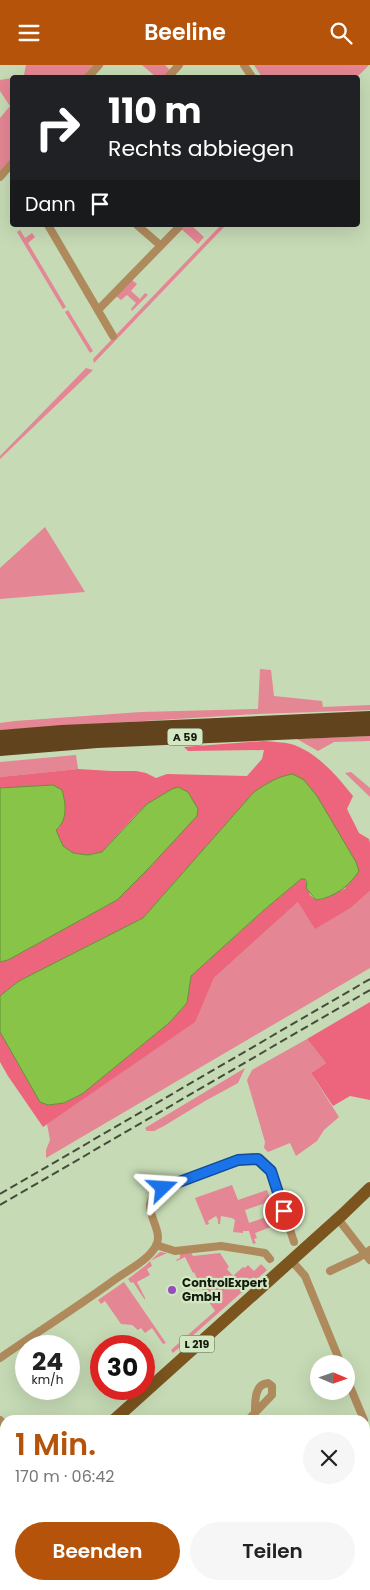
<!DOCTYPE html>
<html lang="de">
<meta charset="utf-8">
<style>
body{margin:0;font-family:Poppins,sans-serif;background:#f6f6f6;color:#222;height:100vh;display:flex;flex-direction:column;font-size:19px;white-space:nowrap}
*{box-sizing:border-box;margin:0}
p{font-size:16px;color:#767676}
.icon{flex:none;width:28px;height:28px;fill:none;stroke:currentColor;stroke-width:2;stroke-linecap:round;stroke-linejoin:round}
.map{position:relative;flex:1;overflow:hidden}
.sheet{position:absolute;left:0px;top:1350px;width:370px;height:175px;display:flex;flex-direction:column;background:#fff;border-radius:15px 15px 0 0;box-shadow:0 5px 20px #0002}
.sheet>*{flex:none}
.top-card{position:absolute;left:10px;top:10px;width:350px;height:152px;border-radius:5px;box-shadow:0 5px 20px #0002;background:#202124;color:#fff;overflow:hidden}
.needle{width:32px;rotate:92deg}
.tools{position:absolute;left:310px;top:1290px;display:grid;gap:10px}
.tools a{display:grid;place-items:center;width:45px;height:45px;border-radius:50%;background:#fff;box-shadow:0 5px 20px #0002;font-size:25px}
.speed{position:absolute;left:15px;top:1270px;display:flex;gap:10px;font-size:25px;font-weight:700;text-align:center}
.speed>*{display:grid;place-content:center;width:65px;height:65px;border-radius:50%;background:#fff;box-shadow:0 5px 20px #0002;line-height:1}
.speed small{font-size:12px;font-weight:400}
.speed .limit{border:8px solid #d22;background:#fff;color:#111}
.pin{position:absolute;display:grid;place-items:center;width:42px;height:42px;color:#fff;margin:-21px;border:2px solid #fff;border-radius:50%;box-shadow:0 1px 5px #0007}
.me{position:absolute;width:55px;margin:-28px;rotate:70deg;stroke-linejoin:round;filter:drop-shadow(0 0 4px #0008)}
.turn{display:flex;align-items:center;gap:18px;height:105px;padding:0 15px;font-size:22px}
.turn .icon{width:65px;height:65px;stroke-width:2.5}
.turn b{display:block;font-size:35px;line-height:42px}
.then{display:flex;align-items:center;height:48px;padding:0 15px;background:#0003;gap:10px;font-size:19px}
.round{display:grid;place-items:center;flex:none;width:52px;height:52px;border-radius:26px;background:#f6f6f6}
.head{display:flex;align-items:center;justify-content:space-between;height:85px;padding:0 15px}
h1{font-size:30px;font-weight:600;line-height:38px;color:#b45309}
.button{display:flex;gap:10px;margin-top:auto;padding:10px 15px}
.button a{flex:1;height:58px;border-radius:30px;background:#b45309;color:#fff;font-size:20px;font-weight:600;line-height:58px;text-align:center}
.button a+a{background:#f6f6f6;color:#222}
header{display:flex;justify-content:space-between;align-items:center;height:65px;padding:0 15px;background:#b45309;color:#fff;font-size:22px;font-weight:600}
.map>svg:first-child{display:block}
.green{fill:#e48693}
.forest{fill:#ec657d}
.water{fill:#87c447;stroke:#649136}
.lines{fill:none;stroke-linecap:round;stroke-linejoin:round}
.street{stroke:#af8a5d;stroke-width:8}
.primary{stroke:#7b541e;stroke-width:12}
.highway{stroke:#61431d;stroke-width:14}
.rail{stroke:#434d3a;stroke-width:2;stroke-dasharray:8 4;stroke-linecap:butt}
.route-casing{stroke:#114b97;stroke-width:12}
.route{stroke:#1a73e8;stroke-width:9}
.poi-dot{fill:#954cbe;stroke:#d2e7c2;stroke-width:2}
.labels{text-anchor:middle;stroke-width:4.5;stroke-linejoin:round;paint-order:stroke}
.shield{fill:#d2e7c2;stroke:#4c5843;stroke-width:1}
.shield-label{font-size:11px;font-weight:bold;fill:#131a0d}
.poi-label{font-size:12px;font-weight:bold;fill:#131a0d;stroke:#d2e7c2;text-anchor:start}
</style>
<header><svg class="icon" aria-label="menu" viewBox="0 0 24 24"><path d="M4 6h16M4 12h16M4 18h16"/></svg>Beeline<svg class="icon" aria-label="search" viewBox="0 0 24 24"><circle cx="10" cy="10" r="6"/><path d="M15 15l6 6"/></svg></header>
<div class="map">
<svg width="370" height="1525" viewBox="0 0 370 1525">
<rect width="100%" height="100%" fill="#c6dab5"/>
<path class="green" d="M 26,0 L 94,0 L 83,12 L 13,12 L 24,10 Z
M 142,0 L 165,0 L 171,6 L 170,12 L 156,12 Z
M 254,0 L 369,0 L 357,12 L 262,12 Z
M 12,13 L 12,92 L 0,106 L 0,53 L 10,41 L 0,26 L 0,15 Z
M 177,160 L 191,160 L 204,172 L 198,179 Z
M 221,160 L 226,160 L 94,298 L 93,294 Z
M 20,165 L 25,173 L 32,168 L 35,172 L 28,178 L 66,242 L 63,244 L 17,167 Z
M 132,215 L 137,219 L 131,226 L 140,234 L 145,228 L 148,230 L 132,246 L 131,244 L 136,238 L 127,230 L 121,235 L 116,231 Z
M 68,245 L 93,286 L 90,288 L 65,247 Z
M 86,303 L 93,305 L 0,394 L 0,391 Z
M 45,462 L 85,527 L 0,534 L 0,503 Z
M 260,604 L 271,605 L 274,631 L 322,636 L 323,642 L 370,640 L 370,645 L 258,649 L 0,665 L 0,658 L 15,656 L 141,647 L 258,644 Z
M 370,671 L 370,676 L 334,677 L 318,686 L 297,674 Z
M 76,690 L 78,704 L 0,712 L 0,697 Z
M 351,707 L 370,723 L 370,732 L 345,708 Z
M 370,826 L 370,903 L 46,1093 L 46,1085 L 50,1075 L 47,1059 L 194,957 L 214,913 L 299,836 L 352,842 Z
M 307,974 L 326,998 L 311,1008 L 339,1052 L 324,1065 L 317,1076 L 296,1091 L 290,1078 L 268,1087 L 264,1083 L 265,1077 L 247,1015 L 252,1005 Z
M 245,1003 L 238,1018 L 205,1036 L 164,1061 L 154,1066 L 147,1066 L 145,1063 Z
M 232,1120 L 238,1135 L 267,1125 L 271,1136 L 245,1145 L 249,1158 L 281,1147 L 284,1157 L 255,1168 L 257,1173 L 254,1174 L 256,1178 L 253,1179 L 249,1166 L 243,1166 L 243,1168 L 233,1167 L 235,1155 L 232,1153 L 221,1151 L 220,1159 L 218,1159 L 218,1155 L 216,1151 L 208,1156 L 209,1159 L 206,1160 L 195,1133 Z
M 190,1186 L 193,1191 L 220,1188 L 229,1202 L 227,1204 L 233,1211 L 243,1202 L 245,1203 L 248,1200 L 254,1206 L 261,1199 L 267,1205 L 173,1288 L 171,1285 L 215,1246 L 207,1234 L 194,1207 L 193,1208 L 185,1192 L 177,1196 L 176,1195 L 180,1193 L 180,1188 Z
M 160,1187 L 167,1188 L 150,1196 L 152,1201 L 147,1204 L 150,1210 L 137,1217 L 145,1233 L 145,1235 L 133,1217 L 131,1218 L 128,1214 L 145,1201 Z
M 124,1217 L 166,1278 L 163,1279 L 152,1263 L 145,1268 L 141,1263 L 138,1265 L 132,1260 L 121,1259 L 105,1236 L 101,1239 L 98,1235 Z"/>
<path class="forest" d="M 264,676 C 273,677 283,677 291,679 C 317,687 337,711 353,731 L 347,744 L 359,768 L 369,774 L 370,778 L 370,826 L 352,842 L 315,864 L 298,837 L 214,913 L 195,957 L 43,1062 L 8,1011 L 0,997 L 0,967 L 40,1037 L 48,1040 L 64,1038 L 82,1029 L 169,958 L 187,938 L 191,911 L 264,845 L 301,814 L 305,814 L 310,830 L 316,835 L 323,834 L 346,823 L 254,727 L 143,853 L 19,916 L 0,931 L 0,897 L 8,895 L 117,835 L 148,804 L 177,772 L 172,724 L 147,739 L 132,754 L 102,787 L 88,790 L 73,788 L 63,781 L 56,765 L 60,762 L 53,720 L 0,723 L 0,712 L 78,704 L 112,706 L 136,706 L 146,708 L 156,713 L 167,709 L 247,711 L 262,694 L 264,685 L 188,686 L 184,682 Z
M 370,937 L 370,1035 L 350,1031 L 333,1041 L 311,1008 L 326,998 L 307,974 Z
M 370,1406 L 370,1525 L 335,1525 L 336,1520 L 365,1520 L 365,1408 Z"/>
<path class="water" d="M 293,709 L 304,715 L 317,731 L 356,797 L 359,806 C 350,821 333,833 316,835 L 306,823 L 307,818 L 305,814 L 301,814 L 264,845 L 191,911 L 187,938 L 169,958 L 82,1029 L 64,1038 L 48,1040 L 40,1037 L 0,967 L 0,931 L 19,916 L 143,853 L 254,727 C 266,719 278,711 293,709 Z
M 53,720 L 62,725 C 66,739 68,755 56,765 L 63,781 L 73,788 L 88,790 L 102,787 L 147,739 L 172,724 L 178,722 L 188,727 L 198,744 L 197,751 L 148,804 L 117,835 L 8,895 L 0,897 L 0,723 Z"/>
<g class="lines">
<path class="street" d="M 244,0 L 252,12
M 169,11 L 179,0
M 88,12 L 99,0
M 0,112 L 12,98
M 48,160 L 113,271
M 137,160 L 160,180
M 98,245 L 179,162
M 342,1159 L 370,1195
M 156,1180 L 175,1186 L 221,1181 L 265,1188 L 270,1194
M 291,1195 L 305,1211 L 341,1299
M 330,1206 L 358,1193 L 370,1185
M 0,1293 C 39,1266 79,1241 117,1213 C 130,1204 148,1195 156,1181 C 166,1162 133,1140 163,1123 L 238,1095 L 258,1094 L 271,1106 L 294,1177
M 346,1312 L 364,1355
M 0,1355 L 5,1360
M 248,1355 L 272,1330 L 272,1321 L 268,1318 C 255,1319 255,1335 255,1346
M 151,1520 L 155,1525
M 92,1525 L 98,1520
M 331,1525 L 332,1520"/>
<path class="primary" d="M 114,1355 L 343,1149 L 370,1123
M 0,1458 L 5,1454"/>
<path class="highway" d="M 0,672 L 62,667 L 370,653
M 0,684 L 97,676 L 370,664"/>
<path class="rail" d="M 0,1129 L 370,914
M 0,1140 L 370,925"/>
</g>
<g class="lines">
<g class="route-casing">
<path id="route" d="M 163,1123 L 238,1095 L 258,1094 L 271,1106 L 284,1146"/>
</g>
<use href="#route" class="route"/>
</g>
<circle class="poi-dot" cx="172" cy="1225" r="5"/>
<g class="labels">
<g class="shield">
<rect x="167.5" y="663.5" width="35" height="17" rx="4"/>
<rect x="179.5" y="1270.5" width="35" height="17" rx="4"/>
</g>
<g class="shield-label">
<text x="185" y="676">A 59</text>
<text x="197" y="1283">L 219</text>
</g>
<g class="poi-label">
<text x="182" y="1222">ControlExpert<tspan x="182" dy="14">GmbH</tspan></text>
</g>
</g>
</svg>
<div class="tools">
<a><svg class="needle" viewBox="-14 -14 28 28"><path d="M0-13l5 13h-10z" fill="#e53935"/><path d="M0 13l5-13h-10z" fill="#767676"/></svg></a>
</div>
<div class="speed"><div>24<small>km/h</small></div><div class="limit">30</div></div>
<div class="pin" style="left:284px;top:1146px;background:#d93025"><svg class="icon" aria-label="arrive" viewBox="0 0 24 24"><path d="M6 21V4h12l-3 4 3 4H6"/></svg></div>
<svg class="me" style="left:163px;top:1123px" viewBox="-20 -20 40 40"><path d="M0-17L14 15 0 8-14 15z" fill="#1a73e8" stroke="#fff" stroke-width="4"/></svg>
<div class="top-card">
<div class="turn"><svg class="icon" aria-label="right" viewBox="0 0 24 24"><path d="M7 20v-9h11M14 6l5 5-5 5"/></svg><div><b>110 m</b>Rechts abbiegen</div></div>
<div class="then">Dann<svg class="icon" aria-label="arrive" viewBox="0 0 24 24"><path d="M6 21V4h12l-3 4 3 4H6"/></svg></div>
</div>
<section class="sheet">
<div class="head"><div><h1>1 Min.</h1><p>170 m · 06:42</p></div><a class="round"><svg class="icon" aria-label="close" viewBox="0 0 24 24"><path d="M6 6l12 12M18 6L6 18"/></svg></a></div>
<div class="button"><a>Beenden</a><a>Teilen</a></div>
</section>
</div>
